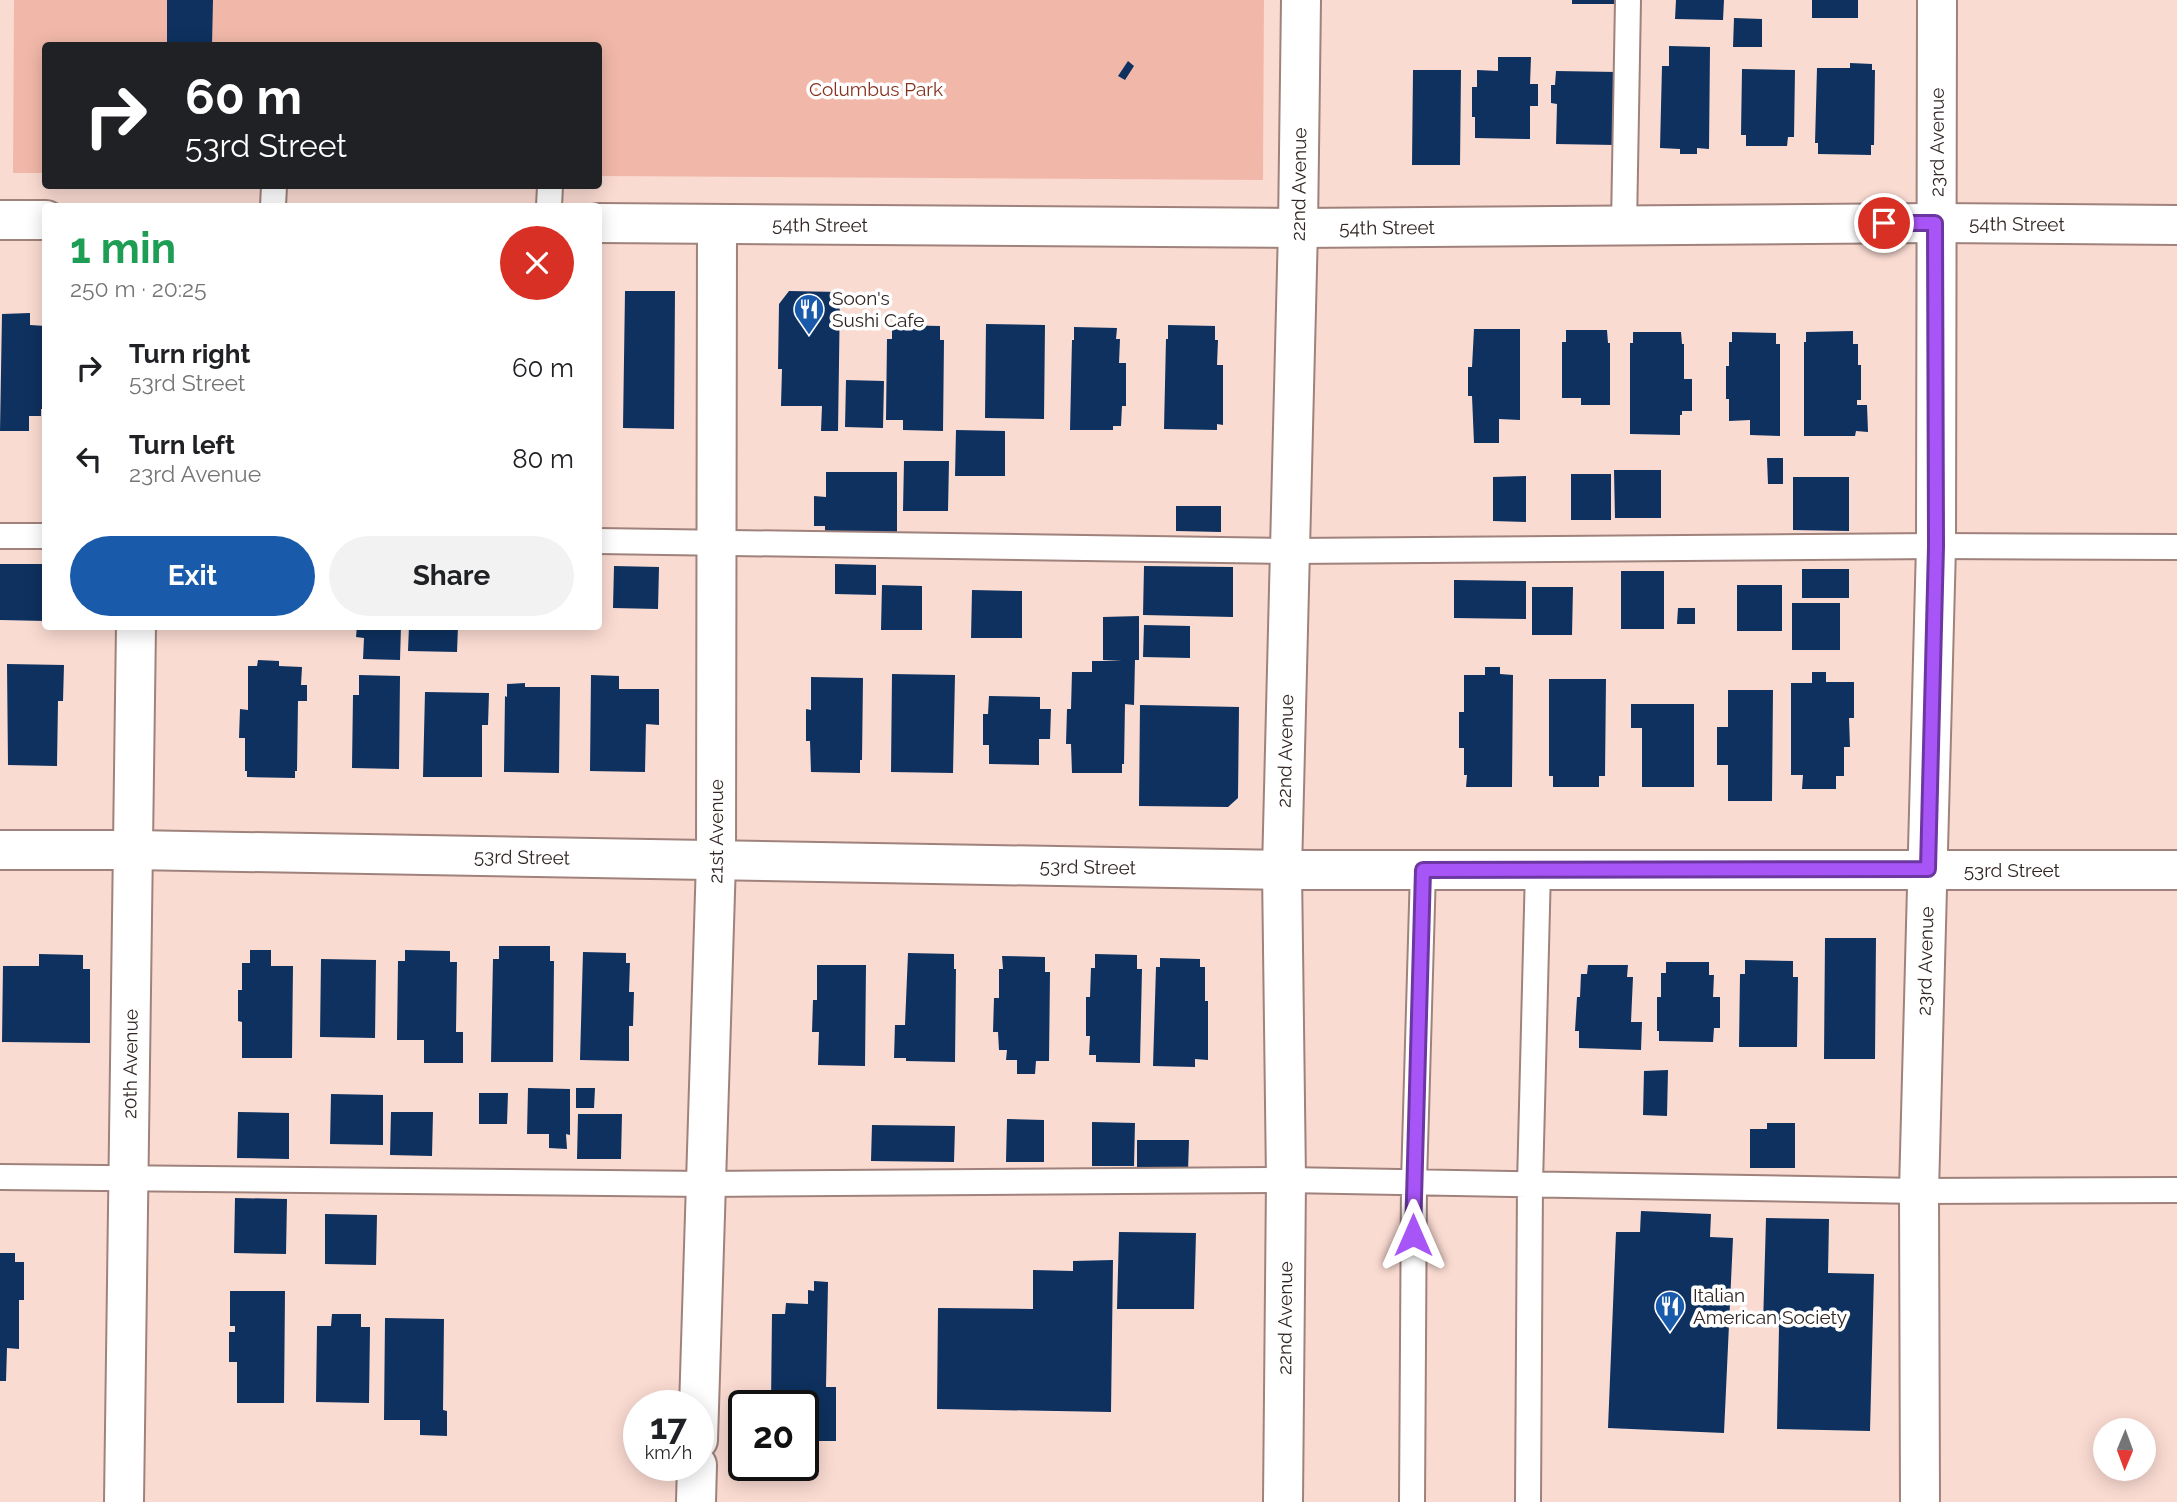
<!DOCTYPE html>
<meta charset="utf-8">
<style>
body{margin:0;font-family:Raleway,sans-serif;background:#f2f2f2;color:#202124;height:100vh;display:flex;flex-direction:column;font-size:26px;white-space:nowrap}
*{box-sizing:border-box;margin:0}
p{font-size:23px;color:#757577}
.icon{flex:none;width:38px;height:38px;fill:none;stroke:currentColor;stroke-width:2;stroke-linecap:round;stroke-linejoin:round}
.map{position:relative;flex:1;overflow:hidden}
.side{position:absolute;left:42px;top:203px;width:560px;height:427px;display:flex;flex-direction:column;background:#fff;border-radius:7px;box-shadow:0 4px 18px #0003}
.side>*{flex:none}
.guide{position:absolute;left:42px;top:42px;width:560px;height:147px;border-radius:7px;box-shadow:0 4px 18px #0003;background:#202124;color:#fff;overflow:hidden}
.needle{width:46px;rotate:181deg}
.controls{position:absolute;left:2093px;top:1418px;display:grid;gap:14px}
.controls a{display:grid;place-items:center;width:63px;height:63px;border-radius:50%;background:#fff;box-shadow:0 4px 18px #0003;font-size:35px}
.speed{position:absolute;left:623px;top:1390px;display:flex;gap:14px;font-size:35px;font-weight:700;text-align:center}
.speed>*{display:grid;place-content:center;width:91px;height:91px;border-radius:50%;background:#fff;box-shadow:0 4px 18px #0003;line-height:1}
.speed small{font-size:18px;font-weight:400}
.speed .limit{border:4px solid #111;border-radius:10px;background:#fff;color:#111}
.pin{position:absolute;display:grid;place-items:center;width:60px;height:60px;color:#fff;margin:-30px;border:4px solid #fff;border-radius:50%;box-shadow:0 2px 7px #0007}
.me{position:absolute;width:77px;margin:-38px;rotate:0deg;stroke-linejoin:round;filter:drop-shadow(0 0 5px #0008)}
.turn{display:flex;align-items:center;gap:24px;height:147px;padding:0 28px;font-size:32px}
.turn .icon{width:91px;height:91px;stroke-width:2.5}
.turn b{display:block;font-size:49px;line-height:60px}
.round{display:grid;place-items:center;flex:none;width:74px;height:74px;border-radius:37px;background:#f2f2f2}
.overview{display:flex;align-items:center;justify-content:space-between;height:119px;padding:0 28px}
h1{font-size:42px;font-weight:700;line-height:52px;color:#1e9e55}
.button{display:flex;gap:14px;margin-top:auto;padding:14px 28px}
.button a{flex:1;height:80px;border-radius:42px;background:#195aab;color:#fff;font-size:28px;font-weight:700;line-height:80px;text-align:center}
.button a+a{background:#f2f2f2;color:#202124}
ul{padding:0;list-style:none}
li{display:flex;align-items:center;gap:21px;height:91px;padding:0 28px}
li div{flex:1}
li b{display:block;font-size:26px}
li em{font-style:normal}
.map>svg:first-child{display:block}
.green{fill:#f1b8a9}
.building{fill:#0e315f}
.lines{fill:none;stroke-linecap:round;stroke-linejoin:round}
.service-casing{stroke:#9e827b;stroke-width:28}
.minor-casing{stroke:#9e827b;stroke-width:42}
.tertiary-casing{stroke:#9e827b;stroke-width:42}
.service{stroke:#fff;stroke-width:24}
.minor{stroke:#fff;stroke-width:38}
.tertiary{stroke:#fff;stroke-width:38}
.route-casing{stroke:#6d37a1;stroke-width:18}
.route{stroke:#a855f7;stroke-width:12}
.labels{text-anchor:middle;stroke-width:7;stroke-linejoin:round;paint-order:stroke}
.park-label{font-size:19px;fill:#85311d;stroke:#fff}
.street-label{font-size:19px;fill:#312623;stroke:#fff}
.poi-label{font-size:19px;fill:#312623;stroke:#fff;text-anchor:start}
</style>
<div class="map">
<svg width="2177" height="1502" viewBox="0 0 2177 1502">
<rect width="100%" height="100%" fill="#fadbd2"/>
<path class="green" d="M 14,0 L 1264,0 L 1263,180 L 599,176 L 598,46 L 46,46 L 45,173 L 13,173 Z"/>
<path class="building" d="M 167,0 L 213,0 L 212,46 L 167,46 Z
M 1572,0 L 1614,0 L 1614,4 L 1572,4 Z
M 1676,0 L 1724,0 L 1723,20 L 1675,19 Z
M 1812,0 L 1858,0 L 1858,18 L 1812,18 Z
M 1734,18 L 1762,19 L 1762,47 L 1733,47 Z
M 1669,46 L 1710,47 L 1709,149 L 1697,148 L 1697,154 L 1680,154 L 1680,149 L 1660,148 L 1662,66 L 1669,66 Z
M 1498,57 L 1531,57 L 1530,84 L 1538,84 L 1538,106 L 1530,106 L 1530,139 L 1475,138 L 1475,117 L 1472,117 L 1472,87 L 1477,87 L 1477,70 L 1498,71 Z
M 1128,61 L 1134,66 L 1125,80 L 1118,76 Z
M 1850,63 L 1872,64 L 1872,70 L 1875,70 L 1874,145 L 1871,145 L 1871,155 L 1818,154 L 1818,143 L 1815,143 L 1817,68 L 1850,68 Z
M 1742,69 L 1795,70 L 1794,137 L 1788,137 L 1787,146 L 1746,146 L 1746,135 L 1741,135 Z
M 1413,70 L 1461,70 L 1460,165 L 1412,165 Z
M 1556,71 L 1617,72 L 1615,145 L 1556,144 L 1557,104 L 1551,103 L 1551,85 L 1555,85 Z
M 625,291 L 675,291 L 674,429 L 623,428 Z
M 789,291 L 840,292 L 838,431 L 821,431 L 822,406 L 781,406 L 782,369 L 778,369 L 779,304 Z
M 30,313 L 30,325 L 46,326 L 46,409 L 41,409 L 41,416 L 29,416 L 29,431 L 0,431 L 2,314 Z
M 986,324 L 1045,325 L 1044,419 L 985,418 Z
M 892,325 L 940,326 L 940,340 L 944,340 L 943,431 L 903,430 L 903,420 L 886,420 L 887,339 L 892,339 Z
M 1168,325 L 1215,326 L 1215,340 L 1218,340 L 1217,365 L 1223,365 L 1223,425 L 1217,424 L 1217,430 L 1164,429 L 1166,339 L 1168,339 Z
M 1074,327 L 1117,328 L 1116,339 L 1120,339 L 1119,363 L 1126,363 L 1126,406 L 1122,406 L 1121,426 L 1113,426 L 1113,430 L 1070,430 L 1072,340 L 1074,340 Z
M 1474,329 L 1520,329 L 1520,420 L 1499,419 L 1499,443 L 1474,443 L 1472,396 L 1468,396 L 1468,367 L 1472,367 Z
M 1566,330 L 1607,330 L 1608,343 L 1610,343 L 1610,405 L 1581,405 L 1581,398 L 1562,398 L 1562,342 L 1566,342 Z
M 1853,331 L 1853,344 L 1858,344 L 1858,365 L 1861,365 L 1861,400 L 1857,400 L 1857,405 L 1867,405 L 1868,432 L 1856,431 L 1855,436 L 1804,436 L 1804,342 L 1806,342 L 1806,332 Z
M 1633,332 L 1681,332 L 1682,344 L 1684,344 L 1684,379 L 1692,379 L 1692,411 L 1682,411 L 1682,415 L 1680,415 L 1680,435 L 1630,434 L 1630,343 L 1633,343 Z
M 1732,332 L 1776,333 L 1776,344 L 1780,344 L 1780,436 L 1750,435 L 1750,420 L 1729,421 L 1729,399 L 1726,399 L 1726,366 L 1729,366 L 1729,342 L 1732,342 Z
M 846,380 L 884,381 L 883,428 L 845,427 Z
M 956,430 L 1005,431 L 1005,476 L 955,476 Z
M 1767,458 L 1783,458 L 1783,484 L 1768,484 Z
M 904,461 L 949,461 L 948,511 L 903,511 Z
M 1614,470 L 1661,470 L 1661,518 L 1615,518 Z
M 826,472 L 897,472 L 897,533 L 825,532 L 825,526 L 814,526 L 814,496 L 826,497 Z
M 1571,474 L 1611,474 L 1611,520 L 1571,520 Z
M 1526,476 L 1526,522 L 1493,521 L 1493,477 Z
M 1793,477 L 1849,477 L 1849,531 L 1793,530 Z
M 1176,506 L 1221,506 L 1221,532 L 1176,531 Z
M 0,564 L 46,564 L 46,621 L 0,620 Z
M 835,564 L 876,565 L 876,595 L 835,594 Z
M 614,566 L 659,567 L 658,609 L 613,608 Z
M 1144,566 L 1233,567 L 1233,617 L 1143,615 Z
M 1802,569 L 1849,569 L 1849,598 L 1802,598 Z
M 1621,571 L 1664,571 L 1664,629 L 1621,629 Z
M 1454,580 L 1526,581 L 1526,619 L 1454,618 Z
M 882,585 L 922,586 L 922,630 L 881,630 Z
M 1737,585 L 1782,585 L 1782,631 L 1737,631 Z
M 1532,587 L 1573,587 L 1572,635 L 1532,635 Z
M 972,590 L 1022,591 L 1022,638 L 971,638 Z
M 1792,603 L 1840,603 L 1840,650 L 1792,650 Z
M 1678,608 L 1695,608 L 1695,624 L 1677,624 Z
M 1139,616 L 1139,660 L 1135,660 L 1134,705 L 1125,704 L 1124,764 L 1122,764 L 1122,773 L 1072,773 L 1071,744 L 1066,744 L 1067,709 L 1071,709 L 1072,672 L 1092,672 L 1092,661 L 1122,661 L 1103,660 L 1103,617 Z
M 1144,625 L 1190,626 L 1190,658 L 1143,657 Z
M 357,626 L 401,626 L 400,660 L 363,659 L 364,638 L 356,637 Z
M 409,626 L 458,626 L 457,652 L 408,651 Z
M 258,660 L 279,661 L 279,666 L 302,667 L 301,685 L 307,685 L 307,701 L 298,701 L 297,771 L 295,771 L 295,778 L 247,777 L 247,771 L 245,771 L 245,738 L 239,738 L 240,709 L 248,710 L 248,666 L 257,666 Z
M 7,664 L 64,665 L 63,701 L 58,701 L 57,766 L 8,765 Z
M 1485,667 L 1500,667 L 1500,674 L 1513,675 L 1512,787 L 1466,787 L 1467,775 L 1464,775 L 1464,748 L 1459,748 L 1459,712 L 1464,712 L 1464,675 L 1485,675 Z
M 1812,672 L 1826,672 L 1826,682 L 1854,682 L 1854,718 L 1849,718 L 1850,747 L 1844,747 L 1844,776 L 1836,776 L 1836,789 L 1802,789 L 1803,775 L 1791,775 L 1791,683 L 1812,683 Z
M 892,674 L 955,675 L 953,773 L 891,772 Z
M 359,675 L 400,676 L 399,769 L 352,768 L 353,695 L 359,695 Z
M 591,675 L 619,676 L 619,689 L 659,689 L 659,725 L 646,724 L 645,772 L 590,771 Z
M 811,677 L 863,678 L 862,760 L 860,760 L 860,773 L 811,772 L 810,741 L 806,741 L 806,709 L 811,710 Z
M 1549,679 L 1606,679 L 1605,776 L 1599,776 L 1599,787 L 1553,787 L 1553,776 L 1549,776 Z
M 525,683 L 525,687 L 560,687 L 559,773 L 504,772 L 505,696 L 507,697 L 507,684 Z
M 1728,690 L 1773,690 L 1772,801 L 1728,801 L 1728,765 L 1717,765 L 1717,727 L 1728,727 Z
M 425,692 L 489,693 L 488,725 L 482,725 L 482,777 L 423,777 Z
M 989,696 L 1040,697 L 1040,709 L 1051,709 L 1050,739 L 1039,739 L 1039,765 L 989,764 L 989,745 L 983,745 L 983,714 L 988,714 Z
M 1631,704 L 1694,704 L 1694,787 L 1642,787 L 1642,728 L 1631,728 Z
M 1140,705 L 1239,707 L 1238,798 L 1228,807 L 1139,806 Z
M 1825,938 L 1876,938 L 1875,1059 L 1824,1059 Z
M 499,946 L 550,946 L 550,961 L 554,961 L 553,1062 L 491,1062 L 493,959 L 499,959 Z
M 250,950 L 271,950 L 271,966 L 293,966 L 292,1058 L 242,1058 L 242,1022 L 238,1021 L 238,990 L 242,990 L 242,963 L 250,963 Z
M 405,950 L 450,951 L 450,962 L 457,962 L 456,1032 L 463,1032 L 463,1063 L 424,1063 L 424,1040 L 397,1040 L 398,961 L 405,961 Z
M 583,952 L 626,953 L 626,963 L 630,963 L 629,992 L 634,992 L 633,1026 L 629,1026 L 629,1061 L 580,1060 Z
M 908,953 L 954,954 L 954,969 L 956,969 L 955,1062 L 906,1061 L 906,1058 L 894,1058 L 895,1025 L 905,1025 Z
M 39,954 L 83,955 L 83,969 L 90,969 L 90,1043 L 2,1042 L 3,966 L 39,966 Z
M 1095,954 L 1137,955 L 1137,969 L 1142,969 L 1140,1063 L 1096,1062 L 1096,1055 L 1089,1055 L 1090,1036 L 1086,1036 L 1086,997 L 1090,997 L 1091,968 L 1095,968 Z
M 1002,956 L 1045,957 L 1045,972 L 1050,972 L 1049,1061 L 1036,1061 L 1035,1074 L 1017,1074 L 1017,1060 L 1006,1060 L 1007,1050 L 999,1050 L 998,1032 L 993,1032 L 994,998 L 999,998 L 999,969 L 1003,969 Z
M 1160,958 L 1200,959 L 1200,967 L 1205,967 L 1205,1001 L 1208,1001 L 1208,1060 L 1195,1059 L 1195,1067 L 1153,1066 L 1156,967 L 1160,967 Z
M 321,959 L 376,960 L 375,1038 L 320,1037 Z
M 1745,960 L 1793,961 L 1793,977 L 1798,977 L 1797,1047 L 1739,1047 L 1740,974 L 1745,974 Z
M 1666,962 L 1709,962 L 1709,975 L 1714,975 L 1713,997 L 1720,997 L 1720,1028 L 1714,1028 L 1713,1042 L 1659,1041 L 1659,1031 L 1657,1031 L 1657,997 L 1661,997 L 1661,973 L 1666,973 Z
M 817,965 L 866,965 L 865,1066 L 818,1065 L 819,1032 L 812,1032 L 813,1000 L 817,1000 Z
M 1588,965 L 1628,965 L 1627,977 L 1633,977 L 1631,1022 L 1642,1022 L 1641,1050 L 1579,1048 L 1579,1031 L 1575,1031 L 1577,997 L 1580,997 L 1581,974 L 1587,974 Z
M 1668,1070 L 1667,1116 L 1643,1115 L 1644,1071 Z
M 528,1088 L 570,1089 L 570,1135 L 566,1134 L 567,1149 L 549,1148 L 549,1134 L 527,1134 Z
M 576,1088 L 595,1088 L 594,1108 L 576,1108 Z
M 479,1093 L 508,1093 L 507,1124 L 479,1124 Z
M 331,1094 L 383,1095 L 383,1145 L 330,1144 Z
M 238,1112 L 289,1113 L 289,1159 L 237,1158 Z
M 391,1112 L 433,1112 L 432,1156 L 390,1155 Z
M 578,1114 L 622,1114 L 621,1159 L 577,1159 Z
M 1007,1119 L 1044,1120 L 1044,1162 L 1006,1162 Z
M 1092,1122 L 1135,1123 L 1134,1166 L 1092,1166 Z
M 1767,1123 L 1795,1123 L 1795,1168 L 1750,1168 L 1750,1129 L 1767,1129 Z
M 872,1125 L 955,1126 L 954,1162 L 871,1161 Z
M 1137,1140 L 1189,1140 L 1188,1171 L 1137,1171 Z
M 235,1198 L 287,1199 L 286,1254 L 234,1253 Z
M 1641,1211 L 1711,1214 L 1710,1237 L 1733,1238 L 1724,1433 L 1608,1428 L 1616,1232 L 1640,1232 Z
M 325,1214 L 377,1215 L 376,1265 L 325,1264 Z
M 1766,1218 L 1829,1219 L 1828,1273 L 1874,1274 L 1870,1431 L 1777,1429 L 1779,1327 L 1763,1326 Z
M 1119,1232 L 1196,1233 L 1194,1309 L 1117,1309 Z
M 0,1253 L 15,1253 L 15,1262 L 24,1262 L 24,1300 L 19,1300 L 19,1349 L 7,1348 L 6,1381 L 0,1381 Z
M 1113,1260 L 1111,1412 L 937,1409 L 938,1308 L 1033,1309 L 1033,1270 L 1073,1271 L 1073,1261 Z
M 814,1281 L 828,1282 L 826,1387 L 836,1387 L 836,1441 L 803,1441 L 803,1405 L 771,1405 L 772,1314 L 785,1314 L 786,1303 L 808,1304 L 808,1290 L 814,1291 Z
M 230,1291 L 285,1291 L 284,1403 L 237,1403 L 237,1362 L 229,1362 L 229,1332 L 235,1332 L 235,1326 L 230,1326 Z
M 332,1314 L 361,1314 L 361,1327 L 370,1327 L 369,1403 L 316,1402 L 317,1326 L 331,1326 Z
M 385,1318 L 444,1319 L 443,1410 L 447,1411 L 447,1436 L 420,1435 L 420,1420 L 384,1420 Z"/>
<g class="lines">
<g class="service-casing">
<path id="service" d="M 273,206 L 274,186
M 549,206 L 550,186
M 1624,225 L 1628,0
M 0,536 L 46,536
M 598,541 L 1290,551 L 1936,546 L 2177,547
M 0,1177 L 706,1184 L 1286,1180 L 1919,1191 L 2177,1190
M 1412,1502 L 1414,1182 L 1423,870
M 1528,1502 L 1530,1184 L 1538,869"/>
</g>
<g class="minor-casing">
<g id="minor">
<path d="M 0,220 L 46,220"/>
<path id="s1" d="M 598,223 L 1298,228 L 1935,223 L 2177,225"/>
<path id="s2" d="M 0,850 L 133,850 L 1282,870 L 2177,870"/>
<path id="s3" d="M 698,1440 L 716,861 L 717,224"/>
<path id="s4" d="M 124,1502 L 136,626"/>
<path d="M 696,1502 L 697,1465"/>
<path id="s5" d="M 1920,1502 L 1919,1191 L 1936,546 L 1937,0"/>
</g>
</g>
<g class="tertiary-casing">
<g id="tertiary">
<path id="s6" d="M 1283,1502 L 1286,1180 L 1282,870 L 1298,228 L 1301,0"/>
</g>
</g>
<use href="#service" class="service"/>
<use href="#minor" class="minor"/>
<use href="#tertiary" class="tertiary"/>
</g>
<g class="lines">
<g class="route-casing">
<path id="route" d="M 1413,1235 L 1423,870 L 1928,869 L 1936,546 L 1935,223 L 1884,223"/>
</g>
<use href="#route" class="route"/>
</g>
<defs>
<g id="restaurant-pin" transform="scale(1.575)"><path d="M0 17L-7.5 6A9.5 9.5 0 1 1 7.5 6Z" fill="#195aab" stroke="#fff"/><path d="M-5-6h1v4h1v-4h1v4h1v-4h1v5L-1.5 .5V6h-2V.5L-5-1ZM5-6V6H3V1.5H1.5Q1.5-4 5-6Z" fill="#fff"/></g>
</defs>
<g fill-rule="evenodd">
<use href="#restaurant-pin" x="809" y="309"/>
<use href="#restaurant-pin" x="1670" y="1306"/>
</g>
<g class="labels">
<g class="park-label">
<text x="876" y="96">Columbus Park</text>
</g>
<g class="street-label">
<text dy="7" stroke="none"><textPath href="#s5" startOffset="1360">23rd Avenue</textPath></text>
<text dy="7" stroke="none"><textPath href="#s6" startOffset="1318">22nd Avenue</textPath></text>
<text dy="7" stroke="none"><textPath href="#s1" startOffset="1419">54th Street</textPath></text>
<text dy="7" stroke="none"><textPath href="#s1" startOffset="222">54th Street</textPath></text>
<text dy="7" stroke="none"><textPath href="#s1" startOffset="789">54th Street</textPath></text>
<text dy="7" stroke="none"><textPath href="#s6" startOffset="751">22nd Avenue</textPath></text>
<text dy="7" stroke="none"><textPath href="#s3" startOffset="609">21st Avenue</textPath></text>
<text dy="7" stroke="none"><textPath href="#s2" startOffset="522">53rd Street</textPath></text>
<text dy="7" stroke="none"><textPath href="#s2" startOffset="1088">53rd Street</textPath></text>
<text dy="7" stroke="none"><textPath href="#s2" startOffset="2012">53rd Street</textPath></text>
<text dy="7" stroke="none"><textPath href="#s5" startOffset="541">23rd Avenue</textPath></text>
<text dy="7" stroke="none"><textPath href="#s4" startOffset="438">20th Avenue</textPath></text>
<text dy="7" stroke="none"><textPath href="#s6" startOffset="184">22nd Avenue</textPath></text>
</g>
<g class="poi-label">
<text x="832" y="305">Soon's<tspan x="832" dy="22">Sushi Cafe</tspan></text>
<text x="1693" y="1302">Italian<tspan x="1693" dy="22">American Society</tspan></text>
</g>
</g>
</svg>
<div class="controls">
<a><svg class="needle" viewBox="-14 -14 28 28"><path d="M0-13l5 13h-10z" fill="#e53935"/><path d="M0 13l5-13h-10z" fill="#757577"/></svg></a>
</div>
<div class="speed"><div>17<small>km/h</small></div><div class="limit">20</div></div>
<div class="pin" style="left:1884px;top:223px;background:#d93025"><svg class="icon" aria-label="arrive" viewBox="0 0 24 24"><path d="M6 21V4h12l-3 4 3 4H6"/></svg></div>
<svg class="me" style="left:1413px;top:1235px" viewBox="-20 -20 40 40"><path d="M0-17L14 15 0 8-14 15z" fill="#a855f7" stroke="#fff" stroke-width="4"/></svg>
<div class="guide">
<div class="turn"><svg class="icon" aria-label="right" viewBox="0 0 24 24"><path d="M7 20v-9h11M14 6l5 5-5 5"/></svg><div><b>60 m</b>53rd Street</div></div>
</div>
<section class="side">
<div class="overview"><div><h1>1 min</h1><p>250 m · 20:25</p></div><a class="round" style="background:#d93025;color:#fff"><svg class="icon" aria-label="close" viewBox="0 0 24 24"><path d="M6 6l12 12M18 6L6 18"/></svg></a></div>
<ul>
<li><svg class="icon" aria-label="right" viewBox="0 0 24 24"><path d="M7 20v-9h11M14 6l5 5-5 5"/></svg><div><b>Turn right</b><p>53rd Street</p></div><em>60 m</em></li>
<li><svg class="icon" aria-label="left" viewBox="0 0 24 24"><path d="M17 20v-9H6M10 6l-5 5 5 5"/></svg><div><b>Turn left</b><p>23rd Avenue</p></div><em>80 m</em></li>
</ul>
<div class="button"><a>Exit</a><a>Share</a></div>
</section>
</div>
